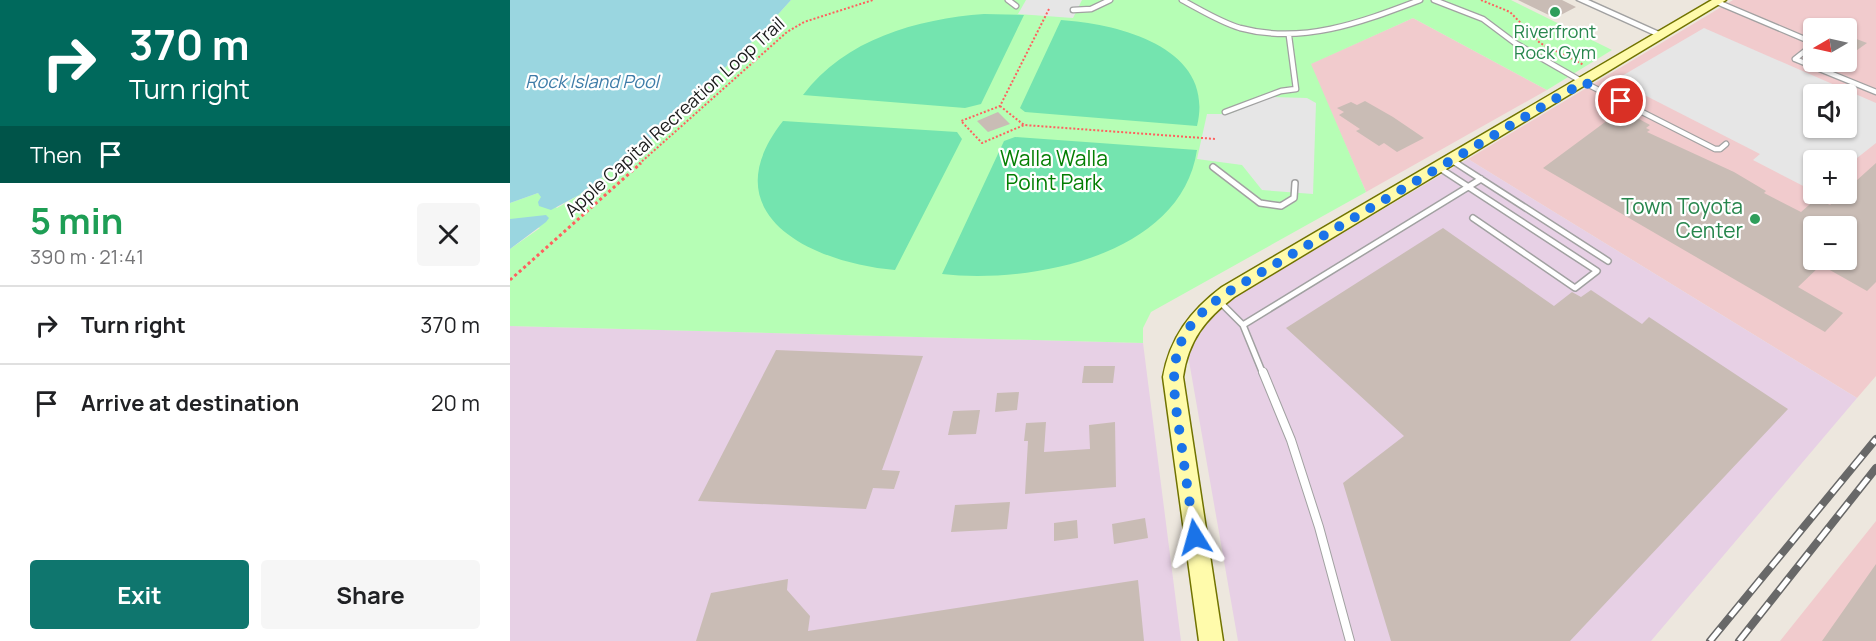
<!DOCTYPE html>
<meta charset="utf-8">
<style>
body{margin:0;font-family:Manrope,sans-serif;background:#f6f6f6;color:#202124;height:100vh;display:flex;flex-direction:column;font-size:22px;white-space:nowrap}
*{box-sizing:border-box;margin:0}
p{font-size:20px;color:#757577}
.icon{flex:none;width:33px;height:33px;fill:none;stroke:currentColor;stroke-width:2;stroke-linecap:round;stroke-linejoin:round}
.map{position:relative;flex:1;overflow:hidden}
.panel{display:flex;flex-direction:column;background:#fff;width:510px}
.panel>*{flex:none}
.guide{background:#00695c;color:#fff;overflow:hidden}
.needle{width:39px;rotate:261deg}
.buttons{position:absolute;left:1293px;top:18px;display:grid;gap:12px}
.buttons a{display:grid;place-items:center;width:54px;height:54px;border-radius:6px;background:#fff;box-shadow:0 2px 4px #0004;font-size:30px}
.pin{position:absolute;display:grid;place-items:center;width:51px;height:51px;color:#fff;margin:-26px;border:3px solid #fff;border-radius:50%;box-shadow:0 2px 6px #0007}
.me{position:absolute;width:66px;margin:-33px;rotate:352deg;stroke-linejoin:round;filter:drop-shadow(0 0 4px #0008)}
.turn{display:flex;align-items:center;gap:21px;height:126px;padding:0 30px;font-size:27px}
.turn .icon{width:78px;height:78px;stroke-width:2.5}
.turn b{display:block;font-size:42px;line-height:51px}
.then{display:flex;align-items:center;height:57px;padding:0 30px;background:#0003;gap:12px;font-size:22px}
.round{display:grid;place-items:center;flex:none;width:63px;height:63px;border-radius:6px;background:#f6f6f6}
.overview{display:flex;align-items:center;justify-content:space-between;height:102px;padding:0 30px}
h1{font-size:36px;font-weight:700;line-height:45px;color:#1e9e55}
.button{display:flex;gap:12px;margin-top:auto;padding:12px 30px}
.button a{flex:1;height:69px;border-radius:6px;background:#0f766e;color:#fff;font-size:24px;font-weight:700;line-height:69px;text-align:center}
.button a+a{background:#f6f6f6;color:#202124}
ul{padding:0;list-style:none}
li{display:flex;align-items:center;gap:18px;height:78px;padding:0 30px;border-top:2px solid #e0e0e0}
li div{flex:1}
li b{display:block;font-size:22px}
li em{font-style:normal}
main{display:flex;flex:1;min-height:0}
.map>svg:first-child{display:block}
.commercial{fill:#f1cbcd;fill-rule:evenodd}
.industrial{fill:#e7d0e5}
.park{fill:#b6feb5}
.pitch{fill:#74e4af}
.parking{fill:#e6e6e6;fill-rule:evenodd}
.water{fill:#9ad6e0}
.building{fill:#c9bcb5;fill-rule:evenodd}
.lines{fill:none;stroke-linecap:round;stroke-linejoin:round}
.lane-far2-casing{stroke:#a1a1a1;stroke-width:7}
.lane-far1-casing{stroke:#a1a1a1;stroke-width:8}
.lane-casing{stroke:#a1a1a1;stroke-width:10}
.street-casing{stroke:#a1a1a1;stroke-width:3}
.secondary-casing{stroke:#717300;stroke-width:3}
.path-far1{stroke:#ff605e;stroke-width:2;stroke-dasharray:2 2;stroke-linecap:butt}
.path{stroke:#ff605e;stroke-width:3;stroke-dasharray:3 3;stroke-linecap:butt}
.lane-far2{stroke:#fff;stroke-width:4.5}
.lane-far1{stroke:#fff;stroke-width:5}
.lane{stroke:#fff;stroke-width:8}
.street{fill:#fff;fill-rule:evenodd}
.secondary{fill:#fffbab;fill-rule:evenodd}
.rail-casing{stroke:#686868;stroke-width:8}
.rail{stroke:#fff;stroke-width:5;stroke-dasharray:16;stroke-linecap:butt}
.route{stroke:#1a73e8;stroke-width:10;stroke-dasharray:0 18}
.leisure-dot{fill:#2e9e5b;stroke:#fff;stroke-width:2}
.labels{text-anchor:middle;stroke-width:4.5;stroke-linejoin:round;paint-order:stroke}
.far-leisure-label{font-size:18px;fill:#27864d;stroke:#fff}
.far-water-label{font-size:18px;font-style:italic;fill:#3e7ca8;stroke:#fff}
.far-street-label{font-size:18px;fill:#1a1a1a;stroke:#fff}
.park-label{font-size:21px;fill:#037e02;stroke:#fff}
.leisure-label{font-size:21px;fill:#27864d;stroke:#fff;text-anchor:end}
</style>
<main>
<section class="panel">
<div class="guide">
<div class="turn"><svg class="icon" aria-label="right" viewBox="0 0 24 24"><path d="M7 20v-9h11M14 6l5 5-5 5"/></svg><div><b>370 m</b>Turn right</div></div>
<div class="then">Then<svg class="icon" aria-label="arrive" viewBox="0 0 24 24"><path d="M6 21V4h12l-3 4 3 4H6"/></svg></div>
</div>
<div class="overview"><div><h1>5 min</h1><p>390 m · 21:41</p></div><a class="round"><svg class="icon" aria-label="close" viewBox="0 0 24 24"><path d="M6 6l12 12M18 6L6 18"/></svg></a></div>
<ul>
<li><svg class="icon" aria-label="right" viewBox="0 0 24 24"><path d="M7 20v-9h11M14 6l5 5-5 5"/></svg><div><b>Turn right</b></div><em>370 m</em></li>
<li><svg class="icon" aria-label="arrive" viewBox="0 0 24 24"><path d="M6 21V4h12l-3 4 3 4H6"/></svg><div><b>Arrive at destination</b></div><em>20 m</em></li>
</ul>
<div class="button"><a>Exit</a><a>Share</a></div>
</section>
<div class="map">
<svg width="1366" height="641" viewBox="0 0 1366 641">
<rect width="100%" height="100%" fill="#ede7de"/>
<path class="commercial" d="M 1223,0 L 1366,0 L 1366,376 L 1347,398 L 958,159 ZM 1304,28 L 1336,28 L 1336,62 L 1304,62 ZM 1304,94 L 1336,94 L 1336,128 L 1304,128 ZM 1304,160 L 1336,160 L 1336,194 L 1304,194 ZM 1304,226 L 1336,226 L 1336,260 L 1304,260 Z
M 903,18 L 1037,90 L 856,192 L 800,64 Z
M 1366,521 L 1366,641 L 1270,641 Z"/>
<path class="industrial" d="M 958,159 L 1347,398 L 1141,641 L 728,641 L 679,361 L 678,336 L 686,320 Z
M 0,326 L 633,343 L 671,641 L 0,641 Z"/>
<path class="park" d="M 281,0 L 1001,0 L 1102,50 L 1037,90 L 903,18 L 801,64 L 856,192 L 641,312 L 633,328 L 633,343 L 0,326 L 0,249 L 30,228 L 11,219 L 0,219 L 0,203 L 28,193 L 47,208 L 69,195 L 140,140 L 253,31 Z"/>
<path class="pitch" d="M 474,14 L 514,15 L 471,104 L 455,108 L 293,95 C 335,39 407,19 474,14 Z
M 551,20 C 610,24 706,48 687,126 L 515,112 L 510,108 Z
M 273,121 L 447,132 L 452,139 L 385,270 C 303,263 199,215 273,121 Z
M 505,137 L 687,150 C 671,257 519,284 432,274 L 494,141 Z"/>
<path class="parking" d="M 516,0 L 572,0 L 563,18 L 508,14 Z
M 1194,28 L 1366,103 L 1366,143 L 1337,166 L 1336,160 L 1304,160 L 1303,191 L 1243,160 L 1250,154 L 1105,80 ZM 1336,94 L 1336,128 L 1304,128 L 1304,94 Z
M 762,97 L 797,98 L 806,103 L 803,194 L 752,190 L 732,165 L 687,159 L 697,114 L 719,114 Z"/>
<path class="water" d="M 0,0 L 281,0 L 253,31 L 140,140 L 69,195 L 41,210 L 29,206 L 28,202 L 31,197 L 28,193 L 0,203 Z
M 36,215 L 39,218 L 36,222 L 0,249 L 0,219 Z"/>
<path class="building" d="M 1008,0 L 1052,0 L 1066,7 L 1045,18 Z
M 1336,35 L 1357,43 L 1336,58 Z
M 855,101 L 883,117 L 914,138 L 887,152 L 874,143 L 869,146 L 846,131 L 850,129 L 829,115 L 834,112 L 827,108 L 841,102 L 847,105 Z
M 488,112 L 500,124 L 478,132 L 467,121 Z
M 1106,114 L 1111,117 L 1120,114 L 1140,125 L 1136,128 L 1140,130 L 1137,132 L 1224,172 L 1256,191 L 1254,193 L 1291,212 L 1306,199 L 1320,205 L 1332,194 L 1336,194 L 1336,190 L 1366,163 L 1366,282 L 1357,291 L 1311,265 L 1288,287 L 1333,313 L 1315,332 L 1033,168 ZM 1304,226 L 1336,226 L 1336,260 L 1304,260 Z
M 933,228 L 1044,306 L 1062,292 L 1071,297 L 1081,290 L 1132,324 L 1139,317 L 1278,409 L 1060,641 L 881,641 L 833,483 L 894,436 L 776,328 Z
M 266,350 L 413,356 L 372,470 L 390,471 L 384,489 L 363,488 L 356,509 L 188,501 Z
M 574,366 L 605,366 L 603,383 L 572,383 Z
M 509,392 L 507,410 L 485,412 L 487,393 Z
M 470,410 L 466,434 L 438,435 L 443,411 Z
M 536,422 L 534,452 L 580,449 L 579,425 L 605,422 L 606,487 L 515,494 L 518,441 L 514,441 L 516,423 Z
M 500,502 L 497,529 L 441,532 L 445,505 Z
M 635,518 L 638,538 L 604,544 L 602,524 Z
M 567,520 L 568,538 L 544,541 L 544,523 Z
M 1366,564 L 1366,641 L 1312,641 Z
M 278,579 L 277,590 L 300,616 L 298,631 L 628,580 L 634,641 L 186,641 L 201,593 Z"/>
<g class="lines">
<g class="lane-far2-casing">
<path id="lane-far2" d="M 498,0 L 506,6
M 672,0 C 691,10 710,22 730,28 C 793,45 852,22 910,0
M 924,0 L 973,19 L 1005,43 L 1073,82 L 1205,149 L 1210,149 L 1216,144
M 1207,2 L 1304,43
M 563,10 L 581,9 L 600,0
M 1304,44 L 1285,59 L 1366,92
M 715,112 L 771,91 L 786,89 L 779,36
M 941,160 L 948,164"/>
</g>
<g class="lane-far1-casing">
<path id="lane-far1" d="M 946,163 L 1098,261
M 703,167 L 750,203 L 771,206 L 784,198 L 785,183
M 928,167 L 1087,271 L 1065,288 L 963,218
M 708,300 L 733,325 L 753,374
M 733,325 L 971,179"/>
</g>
<g class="lane-casing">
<path id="lane" d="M 753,372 L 781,440 L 809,527 L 840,641"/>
</g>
<g class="street-casing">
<path id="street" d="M 1067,0 L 1078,0 L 1156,35 L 1149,37 Z"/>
</g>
<g class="secondary-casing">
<path id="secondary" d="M 1202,0 L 1216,0 L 724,297 C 695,319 678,341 673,377 L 713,641 L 689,641 L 653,377 C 660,338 680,311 712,287 Z"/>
</g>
<path class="path-far1" d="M 971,0 L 1000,12 L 1030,43 L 1074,65
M 539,9 L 490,106 L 451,121 L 472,143 L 514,125 L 706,139
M 490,106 L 514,125
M 129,164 L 277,32 L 294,22 L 363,0"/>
<path class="path" d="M 0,280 L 131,163"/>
<use href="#lane-far2" class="lane-far2"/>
<use href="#lane-far1" class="lane-far1"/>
<use href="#lane" class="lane"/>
<use href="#street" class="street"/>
<use href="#secondary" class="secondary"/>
<g class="rail-casing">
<path id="rail" d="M 1200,641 L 1366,439
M 1229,641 L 1366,468"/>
</g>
<use href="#rail" class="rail"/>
</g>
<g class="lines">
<path class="route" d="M 685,537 C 680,505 675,473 671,441 C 660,372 654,335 718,292 L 1074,82 L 1111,101"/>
</g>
<g class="leisure-dot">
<circle cx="1045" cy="12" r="6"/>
<circle cx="1245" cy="219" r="6"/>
</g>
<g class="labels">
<g class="far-leisure-label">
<text x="1045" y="38">Riverfront<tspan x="1045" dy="21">Rock Gym</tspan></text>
</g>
<g class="far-water-label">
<text x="82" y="88">Rock Island Pool</text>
</g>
<g class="far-street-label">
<text transform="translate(165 117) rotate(-42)" y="6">Apple Capital Recreation Loop Trail</text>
</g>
<g class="park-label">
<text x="544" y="166">Walla Walla<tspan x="544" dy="24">Point Park</tspan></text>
</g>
<g class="leisure-label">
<text x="1233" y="214">Town Toyota<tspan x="1233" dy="24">Center</tspan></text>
</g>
</g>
</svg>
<div class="buttons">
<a><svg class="needle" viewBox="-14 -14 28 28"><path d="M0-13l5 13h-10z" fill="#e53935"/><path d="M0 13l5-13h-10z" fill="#757577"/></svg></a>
<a><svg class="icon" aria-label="sound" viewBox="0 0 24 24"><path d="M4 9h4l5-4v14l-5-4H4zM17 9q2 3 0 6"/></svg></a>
<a>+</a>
<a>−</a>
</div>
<div class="pin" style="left:1111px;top:101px;background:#d93025"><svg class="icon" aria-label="arrive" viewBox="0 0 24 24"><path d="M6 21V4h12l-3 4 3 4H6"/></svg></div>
<svg class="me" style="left:685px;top:537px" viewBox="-20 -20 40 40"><path d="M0-17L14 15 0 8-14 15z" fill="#1a73e8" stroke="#fff" stroke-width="4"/></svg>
</div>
</main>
